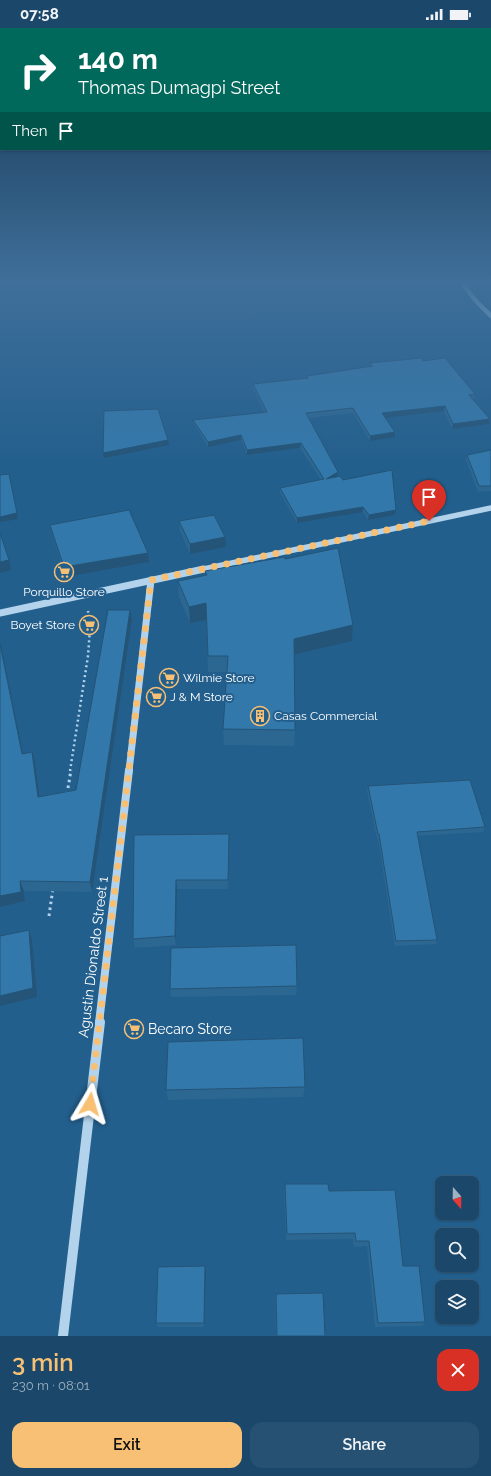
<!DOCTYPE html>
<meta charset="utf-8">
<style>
body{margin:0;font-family:Raleway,sans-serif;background:#275172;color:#f1f3f6;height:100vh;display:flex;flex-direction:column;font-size:15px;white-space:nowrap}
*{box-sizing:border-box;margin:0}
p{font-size:13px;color:#9fb2c1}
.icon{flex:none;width:22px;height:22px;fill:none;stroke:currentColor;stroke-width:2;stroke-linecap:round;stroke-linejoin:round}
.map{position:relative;height:1308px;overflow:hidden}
.panel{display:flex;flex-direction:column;background:#1a476a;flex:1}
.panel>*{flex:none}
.guide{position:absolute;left:0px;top:0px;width:491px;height:122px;box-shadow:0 1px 3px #0004,0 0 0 1px #385f7e;background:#00695c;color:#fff;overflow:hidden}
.needle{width:26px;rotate:160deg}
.fabs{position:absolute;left:435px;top:1148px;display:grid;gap:8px}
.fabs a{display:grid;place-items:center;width:44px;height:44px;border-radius:8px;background:#1a476a;box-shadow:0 1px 3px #0004,0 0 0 1px #385f7e;font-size:20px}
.pin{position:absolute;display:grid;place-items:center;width:34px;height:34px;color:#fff;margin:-41px -17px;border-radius:50% 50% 50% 0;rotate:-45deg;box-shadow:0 0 4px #0007}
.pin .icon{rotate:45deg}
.me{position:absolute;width:44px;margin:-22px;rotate:7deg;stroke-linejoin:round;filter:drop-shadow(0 0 3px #0008)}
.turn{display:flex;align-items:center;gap:14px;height:84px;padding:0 12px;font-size:18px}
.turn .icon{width:52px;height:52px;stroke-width:2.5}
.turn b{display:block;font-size:28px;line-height:34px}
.then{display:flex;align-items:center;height:38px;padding:0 12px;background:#0003;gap:8px;font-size:15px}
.round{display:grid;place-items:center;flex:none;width:42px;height:42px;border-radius:12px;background:#275172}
.head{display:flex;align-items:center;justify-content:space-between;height:68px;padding:0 12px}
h1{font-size:24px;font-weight:600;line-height:30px;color:#f7c074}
.button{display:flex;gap:8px;margin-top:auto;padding:8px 12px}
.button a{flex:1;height:46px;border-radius:12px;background:#f7c074;color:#111;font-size:16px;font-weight:600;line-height:46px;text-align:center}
.button a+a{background:#275172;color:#f1f3f6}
.status{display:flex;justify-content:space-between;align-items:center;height:28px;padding:0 20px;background:#1a476a;direction:ltr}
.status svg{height:11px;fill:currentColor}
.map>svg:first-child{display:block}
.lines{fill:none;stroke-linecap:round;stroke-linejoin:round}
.path-far1{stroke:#b2d3eb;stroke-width:2.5;stroke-dasharray:2 3;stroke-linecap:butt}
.path{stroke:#b2d3eb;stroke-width:3;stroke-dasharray:2.5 3.5;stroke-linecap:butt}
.minor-far4{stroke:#b2d3eb;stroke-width:4.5}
.minor-far3{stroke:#b2d3eb;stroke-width:5.5}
.minor-far2{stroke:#b2d3eb;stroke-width:7}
.minor-far1{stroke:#b2d3eb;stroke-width:8}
.minor{stroke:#b2d3eb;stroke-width:10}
.wall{fill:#2c6792}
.shaded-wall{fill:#245477}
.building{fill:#3378aa;stroke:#245477}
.route{stroke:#f7c074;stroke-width:7;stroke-dasharray:0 12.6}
.labels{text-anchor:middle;stroke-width:4;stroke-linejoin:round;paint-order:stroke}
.poi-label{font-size:12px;fill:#fff;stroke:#235f8d;text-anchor:start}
.near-street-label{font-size:14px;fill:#fff;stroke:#235f8d}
.near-poi-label{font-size:14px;fill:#fff;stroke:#235f8d;text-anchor:start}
</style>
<div class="status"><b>07:58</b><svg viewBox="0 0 49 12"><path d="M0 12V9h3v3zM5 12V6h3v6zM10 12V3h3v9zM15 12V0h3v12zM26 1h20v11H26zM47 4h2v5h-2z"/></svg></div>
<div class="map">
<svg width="491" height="1308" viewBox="0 0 491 1308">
<rect width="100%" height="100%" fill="#235f8d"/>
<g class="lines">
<path class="path-far1" d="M 70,743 L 88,628 L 90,601 L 88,583"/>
<path class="path" d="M 67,766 L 71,742
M 49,888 L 53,860"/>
<path class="minor-far4" d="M 460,252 L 475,272 L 491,288"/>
<path class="minor-far3" d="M 199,542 L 491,480"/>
<path class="minor-far2" d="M 0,585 L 204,541
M 129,743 L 151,552"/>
<path class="minor-far1" d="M 99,995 L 129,742"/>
<path class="minor" d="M 63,1308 L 100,994"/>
</g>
<path class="wall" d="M 423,333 L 475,366 L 474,371 L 473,371 L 490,391 L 489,396 L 452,401 L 444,383 L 385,389 L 395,404 L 395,409 L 370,413 L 353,385 L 309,390 L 338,444 L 337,449 L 343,452 L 396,482 L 395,487 L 368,492 L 363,484 L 297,495 L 280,465 L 280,460 L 321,452 L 300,420 L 247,427 L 241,412 L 208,419 L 194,396 L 193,392 L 264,384 L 253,361 L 253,356 L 307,351 L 307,348 L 370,338 L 370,335 Z
M 491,422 L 491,463 L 478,464 L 466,432 L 467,427 Z
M 179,493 L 226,519 L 190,526 L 180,503 Z
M 50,497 L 149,534 L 66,549 L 52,507 Z
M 285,531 L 353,597 L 352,613 L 294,627 L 295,702 L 294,718 L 224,717 L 223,701 L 227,644 L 208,644 L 206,592 L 190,595 L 179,569 L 178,553 L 206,547 L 205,543 Z
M 130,582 L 132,592 L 92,864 L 24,863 L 25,873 L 0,879 L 0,614 L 23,726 L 35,734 L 40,769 L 76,762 Z
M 368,758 L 485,799 L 483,804 L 417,808 L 437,912 L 436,916 L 395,918 L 378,811 L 377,811 L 367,763 Z
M 134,807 L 229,816 L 228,861 L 177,861 L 176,917 L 135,920 L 133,911 Z
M 297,958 L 296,967 L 171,969 L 170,961 Z
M 305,1059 L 303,1069 L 168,1072 L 166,1062 Z
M 285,1156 L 329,1163 L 403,1238 L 425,1294 L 422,1298 L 375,1299 L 367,1218 L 354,1219 L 353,1211 L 286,1212 L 284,1163 Z
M 206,1243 L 204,1299 L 158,1299 L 156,1295 Z
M 276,1266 L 325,1308 L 276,1308 L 275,1270 Z"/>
<path class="shaded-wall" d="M 445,378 L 444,383 L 382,390 L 382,385 Z
M 490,391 L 489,396 L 452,401 L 453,396 Z
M 395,404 L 395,409 L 370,413 L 370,408 Z
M 241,407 L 241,412 L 208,419 L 208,414 Z
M 168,412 L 169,417 L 104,430 L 103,425 Z
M 301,415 L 300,420 L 247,427 L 247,422 Z
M 338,444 L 337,449 L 326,451 Z
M 9,446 L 18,491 L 0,494 L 0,489 Z
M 363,479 L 363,484 L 297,495 L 297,490 Z
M 396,482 L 395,487 L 368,492 L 369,487 Z
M 225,509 L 226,519 L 190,526 L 190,516 Z
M 148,525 L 149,534 L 66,549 L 64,539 Z
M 9,532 L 11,542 L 0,545 L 0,534 Z
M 206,575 L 206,592 L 190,595 L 189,579 Z
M 130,582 L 132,592 L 92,864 L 90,854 Z
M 353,597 L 352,613 L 293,627 L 294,611 Z
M 0,614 L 1,617 L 25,736 L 22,726 Z
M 32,724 L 35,734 L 41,779 L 38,769 Z
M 176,852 L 177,861 L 176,917 L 175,908 Z
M 20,853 L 24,863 L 25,873 L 0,879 L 0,868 Z
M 29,902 L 32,912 L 37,969 L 0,978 L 0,968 Z
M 205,1238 L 206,1243 L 204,1299 L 204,1295 Z"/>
<path class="building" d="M 421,330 L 423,333 L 445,330 L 475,366 L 469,367 L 490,391 L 453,396 L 445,378 L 382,385 L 395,404 L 370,408 L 353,380 L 306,385 L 338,444 L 326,451 L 340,448 L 343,452 L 392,442 L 396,482 L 369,487 L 363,479 L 297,490 L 280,460 L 324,451 L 301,415 L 247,422 L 241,407 L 208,414 L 193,392 L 267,384 L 253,356 L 308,350 L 307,348 L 373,338 L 370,335 Z
M 158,381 L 168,412 L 103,425 L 104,383 Z
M 491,422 L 491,458 L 479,458 L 467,427 Z
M 9,446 L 17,485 L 0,489 L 0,447 Z
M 129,482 L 148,525 L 64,539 L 50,497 Z
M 214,487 L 225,509 L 190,516 L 179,493 Z
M 0,505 L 9,532 L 0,534 Z
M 338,520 L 353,597 L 294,611 L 295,702 L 223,701 L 228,628 L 208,628 L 206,575 L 189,579 L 178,553 L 207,547 L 205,543 L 284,529 L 285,531 Z
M 108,582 L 130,582 L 90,854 L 20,853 L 21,864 L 0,868 L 0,616 L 22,726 L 32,724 L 38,769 L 76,762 Z
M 470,752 L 485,799 L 417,804 L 437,912 L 396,913 L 379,806 L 378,806 L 368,758 Z
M 229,806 L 228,852 L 176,852 L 175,908 L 133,911 L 134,807 Z
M 29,902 L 33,960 L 0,968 L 0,908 Z
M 296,917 L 297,958 L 170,961 L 171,920 Z
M 303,1010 L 305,1059 L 166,1062 L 168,1014 Z
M 285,1156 L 328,1156 L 329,1163 L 395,1162 L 403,1238 L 419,1238 L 425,1294 L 378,1295 L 369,1213 L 356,1213 L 355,1205 L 287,1206 Z
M 205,1238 L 204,1295 L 156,1295 L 158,1239 Z
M 323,1265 L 325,1308 L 277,1308 L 276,1266 Z"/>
<linearGradient id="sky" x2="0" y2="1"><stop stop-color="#13344e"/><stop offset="0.58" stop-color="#3f6f9a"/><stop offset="1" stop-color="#3f6f9a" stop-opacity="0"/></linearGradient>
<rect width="491" height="436" fill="url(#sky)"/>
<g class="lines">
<path class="route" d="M 90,1076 L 151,552 L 429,493"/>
</g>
<defs>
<g id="supermarket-ring" transform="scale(1)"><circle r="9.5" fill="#235f8d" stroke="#f7c074" stroke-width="1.5"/><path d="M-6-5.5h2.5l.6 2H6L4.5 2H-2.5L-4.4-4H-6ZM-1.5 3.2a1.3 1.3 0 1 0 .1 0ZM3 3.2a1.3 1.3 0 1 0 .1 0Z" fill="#f7c074"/></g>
<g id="building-ring" transform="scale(1)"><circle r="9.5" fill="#235f8d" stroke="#f7c074" stroke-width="1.5"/><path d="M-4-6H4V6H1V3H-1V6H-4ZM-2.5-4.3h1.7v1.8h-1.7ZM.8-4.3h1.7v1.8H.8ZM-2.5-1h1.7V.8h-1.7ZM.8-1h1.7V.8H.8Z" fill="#f7c074"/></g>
</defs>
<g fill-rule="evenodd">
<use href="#supermarket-ring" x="64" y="544"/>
<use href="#supermarket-ring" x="89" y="597"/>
<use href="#supermarket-ring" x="169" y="650"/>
<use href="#supermarket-ring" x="156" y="669"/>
<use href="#building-ring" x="260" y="688"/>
<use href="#supermarket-ring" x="134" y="1001"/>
</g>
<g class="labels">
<g class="poi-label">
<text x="64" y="568" text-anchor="middle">Porquillo Store</text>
<text x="75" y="601" text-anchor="end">Boyet Store</text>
<text x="183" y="654">Wilmie Store</text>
<text x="170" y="673">J &amp; M Store</text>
<text x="274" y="692">Casas Commercial</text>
</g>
<g class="near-street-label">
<text transform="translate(93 929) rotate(-83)" y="5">Agustin Dionaldo Street 1</text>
</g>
<g class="near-poi-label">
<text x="148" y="1006">Becaro Store</text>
</g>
</g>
</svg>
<div class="fabs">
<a><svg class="needle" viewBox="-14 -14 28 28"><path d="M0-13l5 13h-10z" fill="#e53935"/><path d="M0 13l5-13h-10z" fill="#9fb2c1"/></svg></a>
<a><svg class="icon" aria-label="search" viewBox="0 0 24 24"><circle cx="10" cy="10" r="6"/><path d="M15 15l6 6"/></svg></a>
<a><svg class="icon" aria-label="layers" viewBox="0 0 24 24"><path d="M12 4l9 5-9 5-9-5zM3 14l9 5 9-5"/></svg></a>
</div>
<div class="pin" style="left:429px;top:493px;background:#d93025"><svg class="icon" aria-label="arrive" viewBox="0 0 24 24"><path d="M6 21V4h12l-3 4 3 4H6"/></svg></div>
<svg class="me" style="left:90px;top:1076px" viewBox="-20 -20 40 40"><path d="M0-17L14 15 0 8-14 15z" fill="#f7c074" stroke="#fff" stroke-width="4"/></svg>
<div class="guide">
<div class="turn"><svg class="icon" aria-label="right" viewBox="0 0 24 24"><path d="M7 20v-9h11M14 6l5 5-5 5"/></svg><div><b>140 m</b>Thomas Dumagpi Street</div></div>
<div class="then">Then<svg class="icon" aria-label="arrive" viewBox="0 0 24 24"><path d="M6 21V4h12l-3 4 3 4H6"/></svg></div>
</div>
</div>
<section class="panel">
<div class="head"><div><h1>3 min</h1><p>230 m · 08:01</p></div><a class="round" style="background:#d93025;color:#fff"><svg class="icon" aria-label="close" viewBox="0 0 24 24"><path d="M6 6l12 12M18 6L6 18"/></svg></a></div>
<div class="button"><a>Exit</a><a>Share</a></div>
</section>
